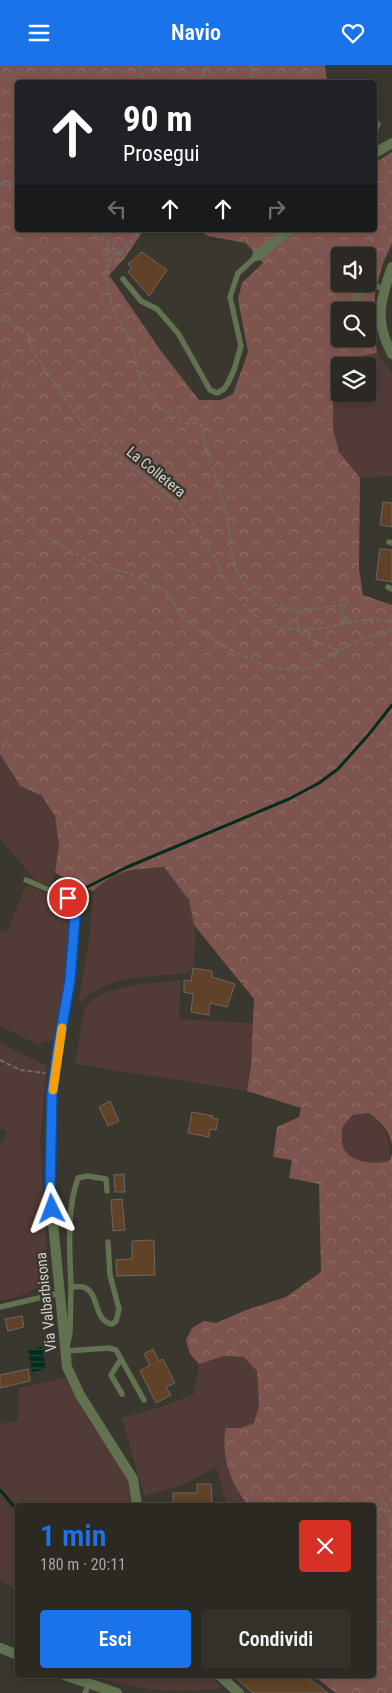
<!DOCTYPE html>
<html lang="it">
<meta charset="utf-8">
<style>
body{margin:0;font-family:"Roboto Condensed",sans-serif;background:#33312a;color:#f1f3f6;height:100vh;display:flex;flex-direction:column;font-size:19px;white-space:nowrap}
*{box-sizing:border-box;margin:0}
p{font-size:16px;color:#a6a6a5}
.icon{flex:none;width:28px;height:28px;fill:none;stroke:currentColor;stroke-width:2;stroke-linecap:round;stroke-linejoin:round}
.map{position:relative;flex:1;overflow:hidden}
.panel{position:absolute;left:15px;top:1438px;width:361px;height:175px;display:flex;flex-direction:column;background:#2b2922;border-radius:5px;box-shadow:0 2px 8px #0003,0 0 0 1px #474540}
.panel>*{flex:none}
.banner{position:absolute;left:15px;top:15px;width:362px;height:152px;border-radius:5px;box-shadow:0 2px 8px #0003,0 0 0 1px #474540;background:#202124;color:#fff;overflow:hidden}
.tools{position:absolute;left:331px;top:182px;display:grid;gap:10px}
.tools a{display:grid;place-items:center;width:45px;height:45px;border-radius:5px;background:#2b2922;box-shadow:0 2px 8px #0003,0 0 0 1px #474540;font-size:25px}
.pin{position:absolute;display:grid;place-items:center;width:42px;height:42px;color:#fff;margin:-21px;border:2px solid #fff;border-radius:50%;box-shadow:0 1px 5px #0007}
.me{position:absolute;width:55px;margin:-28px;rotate:357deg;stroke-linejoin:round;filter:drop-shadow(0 0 4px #0008)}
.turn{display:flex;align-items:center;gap:18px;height:105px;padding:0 25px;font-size:22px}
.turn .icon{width:65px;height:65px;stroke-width:2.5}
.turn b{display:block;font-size:35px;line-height:42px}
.lanes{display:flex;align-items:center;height:48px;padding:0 25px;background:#0003;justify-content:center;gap:25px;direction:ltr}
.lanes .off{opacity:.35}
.round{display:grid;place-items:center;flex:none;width:52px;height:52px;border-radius:5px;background:#33312a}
.summary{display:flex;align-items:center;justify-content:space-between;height:85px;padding:0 25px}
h1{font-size:30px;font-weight:600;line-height:38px;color:#1a73e8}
.cta{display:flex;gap:10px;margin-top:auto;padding:10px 25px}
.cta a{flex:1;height:58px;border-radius:5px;background:#1a73e8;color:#fff;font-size:20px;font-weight:600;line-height:58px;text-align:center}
.cta a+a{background:#33312a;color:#f1f3f6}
header{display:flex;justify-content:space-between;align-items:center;height:65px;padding:0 25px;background:#1a73e8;color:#fff;font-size:22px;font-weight:600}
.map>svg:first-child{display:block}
.grass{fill:#523b37}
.forest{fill:url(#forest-crowns);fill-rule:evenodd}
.water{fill:url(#water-rules)}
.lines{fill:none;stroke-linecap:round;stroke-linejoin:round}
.stream{stroke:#022d1b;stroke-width:3}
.building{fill:#5f4227;stroke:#6f665f}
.path{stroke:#6d6c64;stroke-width:2;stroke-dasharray:5 2.5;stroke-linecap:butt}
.lane{stroke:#627251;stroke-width:5.5}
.street{stroke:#627251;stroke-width:10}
.route-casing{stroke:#114b97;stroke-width:12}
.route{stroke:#1a73e8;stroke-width:9}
.slow{stroke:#f59e0b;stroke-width:9}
.labels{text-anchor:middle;stroke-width:5;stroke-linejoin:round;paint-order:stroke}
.street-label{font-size:15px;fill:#d4d3cd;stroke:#39372e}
</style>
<header><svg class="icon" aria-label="menu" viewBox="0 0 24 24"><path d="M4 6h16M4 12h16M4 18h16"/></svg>Navio<svg class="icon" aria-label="heart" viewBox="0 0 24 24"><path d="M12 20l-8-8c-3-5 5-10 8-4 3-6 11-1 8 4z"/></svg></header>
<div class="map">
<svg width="392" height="1628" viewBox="0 0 392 1628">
<defs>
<pattern id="forest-crowns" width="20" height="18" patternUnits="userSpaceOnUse" patternTransform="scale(1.25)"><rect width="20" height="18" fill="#7e554e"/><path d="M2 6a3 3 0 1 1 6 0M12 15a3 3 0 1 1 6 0" fill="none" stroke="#8f6d66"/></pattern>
<pattern id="water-rules" width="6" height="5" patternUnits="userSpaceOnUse" patternTransform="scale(1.25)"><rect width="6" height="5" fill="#022d1b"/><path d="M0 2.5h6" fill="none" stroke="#264b3b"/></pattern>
</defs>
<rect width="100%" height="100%" fill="#39372e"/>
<path class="grass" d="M 377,288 L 392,309 L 392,411 L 360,413 L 339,387 L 333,364 L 333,322 L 340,311 L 340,329 L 368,329 L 368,301 L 346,301 L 351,293 Z
M 0,689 C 6,697 14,716 21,722 C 28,726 37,727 42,732 C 65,756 60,793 51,821 L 36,816 L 0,774 Z
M 164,802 C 172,812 181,821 187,833 C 196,848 197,888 192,905 L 186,909 C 143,911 113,910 78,938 L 90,869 L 93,826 C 118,803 131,805 164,802 Z
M 26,820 L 51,830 L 61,844 L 70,865 L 65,922 L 56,972 L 52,976 L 43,976 L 39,980 L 0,961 L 0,866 L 6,868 Z
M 181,915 L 179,954 L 254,958 L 247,1026 L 75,999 C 78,987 81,951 86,942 C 99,920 159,917 181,915 Z
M 0,978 L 47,1001 L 40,1076 L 49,1216 C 34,1226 18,1232 0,1236 L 0,1081 L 7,1067 L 0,1064 Z
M 369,1048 C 386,1060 392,1076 389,1096 C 373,1100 345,1098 342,1077 C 341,1072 342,1066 343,1061 L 353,1050 Z
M 224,1291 L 244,1292 L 257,1306 L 259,1342 L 254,1358 L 241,1363 L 226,1363 L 239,1429 L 248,1440 L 227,1440 L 216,1402 L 183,1420 L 144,1431 L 122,1353 L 161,1342 L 194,1329 L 199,1299 Z
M 65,1313 L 91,1360 L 121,1399 L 127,1414 L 132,1440 L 18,1440 L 17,1525 L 0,1515 L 0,1359 L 18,1355 L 18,1323 Z
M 95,1610 L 209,1610 L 222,1623 C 180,1628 134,1627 95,1610 Z"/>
<path class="forest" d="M 0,0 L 325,0 L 327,17 L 18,18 L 18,165 L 144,165 L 124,194 L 109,210 L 161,286 L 199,335 L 221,335 L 233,329 L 248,287 L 238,234 L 242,218 L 263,198 L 246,178 L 208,171 L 199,165 L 375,165 L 375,98 L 392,87 L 392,179 L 383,198 L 375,227 L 374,258 L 377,288 L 351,293 L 346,301 L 340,301 L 340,311 L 333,322 L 333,364 L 339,387 L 360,413 L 359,504 L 363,530 L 392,540 L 392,1080 C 390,1066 380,1056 369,1048 L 353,1050 L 343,1061 C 342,1066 341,1072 342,1077 C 345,1098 373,1100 389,1096 L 392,1089 L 392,1628 L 336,1628 L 313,1610 L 374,1610 L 374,1440 L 248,1440 C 231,1420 220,1389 226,1363 L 241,1363 L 254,1358 L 259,1341 L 257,1306 L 244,1292 L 224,1291 L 199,1299 L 190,1289 L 186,1275 L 192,1263 L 204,1256 L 216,1258 L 246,1245 L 286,1232 L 321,1207 L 319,1119 L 289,1113 L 292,1095 L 273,1092 L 277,1062 L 299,1052 L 301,1043 L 247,1026 L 251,999 L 254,934 L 194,860 L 189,835 L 164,802 C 131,805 118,803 93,826 L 55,808 L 59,779 L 55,751 L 42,731 L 20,721 L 0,689 ZM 340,191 L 368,191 L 368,219 L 340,219 ZM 340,246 L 368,246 L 368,274 L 340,274 Z"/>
<path class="water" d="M 42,1282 L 46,1304 L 32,1307 L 28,1285 Z"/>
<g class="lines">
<path class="stream" d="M 75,828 L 125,803 L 289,734 L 319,718 L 338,704 L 370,668 L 392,640
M 0,1425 L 18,1446"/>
</g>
<path class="building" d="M 142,187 L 167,205 L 149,231 L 128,207 L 132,203 L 128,199 Z
M 383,437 L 392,438 L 392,462 L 380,460 Z
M 380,484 L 392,485 L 392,517 L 376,514 Z
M 193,903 L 212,906 L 212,912 L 235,919 L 227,942 L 210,938 L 209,950 L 191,947 L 193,929 L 184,927 L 184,915 L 191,916 Z
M 110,1036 L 119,1056 L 108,1061 L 99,1042 Z
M 192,1047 L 213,1051 L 212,1053 L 218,1054 L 216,1065 L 210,1064 L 209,1072 L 188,1068 Z
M 124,1109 L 125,1127 L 115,1127 L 114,1110 Z
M 122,1134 L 125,1165 L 113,1166 L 111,1135 Z
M 154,1175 L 155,1210 L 117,1211 L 116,1195 L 132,1194 L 132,1176 Z
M 22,1251 L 24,1262 L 8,1266 L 5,1254 Z
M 153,1284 L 159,1296 L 163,1294 L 175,1318 L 166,1322 L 171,1330 L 156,1338 L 140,1306 L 150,1300 L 144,1289 Z
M 28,1304 L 30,1316 L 0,1323 L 0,1310 Z
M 197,1419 L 211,1419 L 212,1440 L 173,1440 L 173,1428 L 197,1428 Z
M 232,1610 L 304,1610 L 328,1628 L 253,1628 Z"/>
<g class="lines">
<path class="path" d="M 140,0 L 144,18
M 251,0 L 254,18
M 197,18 L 210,0
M 0,119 L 18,124
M 87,165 L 106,176 L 124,194
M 261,165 L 262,173
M 117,187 L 113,190 L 105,207 L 112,242 L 131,276 L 140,315 L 157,341 L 183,358 L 201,359 C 206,392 221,422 228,455 C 230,466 229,478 232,490 C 233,497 241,516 246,521 C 248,524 252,526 255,528 C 286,553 309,545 346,539 L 341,548 L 351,557
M 119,189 L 134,174 L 139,165
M 108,198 L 106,189 L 109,179
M 0,255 L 9,257 L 29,271 L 31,283 L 81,357 L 125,397 L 179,439 L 192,456 L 217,498 L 228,523 L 260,555 L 279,563 L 299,565 L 326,563 L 351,557 L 373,554 L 392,557
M 0,427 L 14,444 L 45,471 L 98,501 L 126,507 L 146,518 L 166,526 L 184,554 L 225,582 L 270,603 L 305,605 L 362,574 L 392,566
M 300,546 L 297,550 L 299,565 L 318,578 L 340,586
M 0,995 L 20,1005 L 45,1008
M 374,1468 L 380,1450 L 381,1437 L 384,1435 L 390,1449 L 392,1479
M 374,1565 L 392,1560"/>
<path class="lane" d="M 375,66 L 378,59
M 123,214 L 141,236 L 157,244 L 178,268 L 210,325 L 217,328 L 224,324 L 228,318 L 234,305 L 241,281 L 230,232 L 238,208 L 257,191
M 355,237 C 364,221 366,217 384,224
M 389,477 L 392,478
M 388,522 L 392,524
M 26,815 L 68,833 L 75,851 L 70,915 L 58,983
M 108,1177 L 110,1210 L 119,1244 L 116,1256 L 112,1259 C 93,1256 100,1227 83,1222 C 80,1221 74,1222 71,1222 L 70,1268 L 66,1286 L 109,1283 L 116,1285 L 144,1335
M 71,1222 C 70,1188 66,1145 78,1113 L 87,1111 L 106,1114 L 107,1126
M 0,1242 L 60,1228
M 121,1294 L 111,1310 L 122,1329
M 85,1628 L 89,1619"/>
<path class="street" d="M 375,88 L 392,78
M 257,191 L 289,165
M 392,202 C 380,236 374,256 392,289
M 58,983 L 52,1028 L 50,1127 L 67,1302 L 80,1330 L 133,1414 L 137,1440
M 0,1583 L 18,1590
M 64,1610 L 117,1628
M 219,1610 L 239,1628"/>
</g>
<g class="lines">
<g class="route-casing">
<path id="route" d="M 52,1144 L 50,1127 L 52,1028 L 58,983 L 70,915 L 75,851 L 68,833"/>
</g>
<use href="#route" class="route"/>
<path class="slow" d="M 53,1025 L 62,963"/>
</g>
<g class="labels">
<g class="street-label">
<text transform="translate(156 407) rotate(39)" y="5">La Colletera</text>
<text transform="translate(46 1237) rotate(-96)" y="5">Via Valbarbisona</text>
</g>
</g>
</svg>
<div class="tools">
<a><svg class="icon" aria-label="sound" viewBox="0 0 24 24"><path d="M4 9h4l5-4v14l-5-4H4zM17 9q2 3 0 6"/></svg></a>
<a><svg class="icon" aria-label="search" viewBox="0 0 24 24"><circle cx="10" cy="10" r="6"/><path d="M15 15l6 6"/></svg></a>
<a><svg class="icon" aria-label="layers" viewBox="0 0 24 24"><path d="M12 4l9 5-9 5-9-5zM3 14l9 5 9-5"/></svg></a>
</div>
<div class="pin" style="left:68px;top:833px;background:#d93025"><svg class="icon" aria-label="arrive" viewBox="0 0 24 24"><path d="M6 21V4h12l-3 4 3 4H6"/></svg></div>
<svg class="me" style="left:52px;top:1144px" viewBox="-20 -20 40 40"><path d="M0-17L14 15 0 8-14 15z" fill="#1a73e8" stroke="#fff" stroke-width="4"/></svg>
<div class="banner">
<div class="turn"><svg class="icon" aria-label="ahead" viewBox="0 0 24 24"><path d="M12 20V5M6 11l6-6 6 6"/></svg><div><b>90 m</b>Prosegui</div></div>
<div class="lanes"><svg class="icon off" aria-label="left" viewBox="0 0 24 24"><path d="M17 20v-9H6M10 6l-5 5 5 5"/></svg><svg class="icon" aria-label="ahead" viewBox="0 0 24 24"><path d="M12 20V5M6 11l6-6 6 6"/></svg><svg class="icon" aria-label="ahead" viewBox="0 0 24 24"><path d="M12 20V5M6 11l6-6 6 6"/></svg><svg class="icon off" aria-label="right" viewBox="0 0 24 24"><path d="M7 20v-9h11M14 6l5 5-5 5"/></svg></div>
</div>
<section class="panel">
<div class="summary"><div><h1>1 min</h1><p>180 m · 20:11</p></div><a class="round" style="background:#d93025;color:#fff"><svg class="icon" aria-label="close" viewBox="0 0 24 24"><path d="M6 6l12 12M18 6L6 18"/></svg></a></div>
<div class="cta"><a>Esci</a><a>Condividi</a></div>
</section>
</div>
